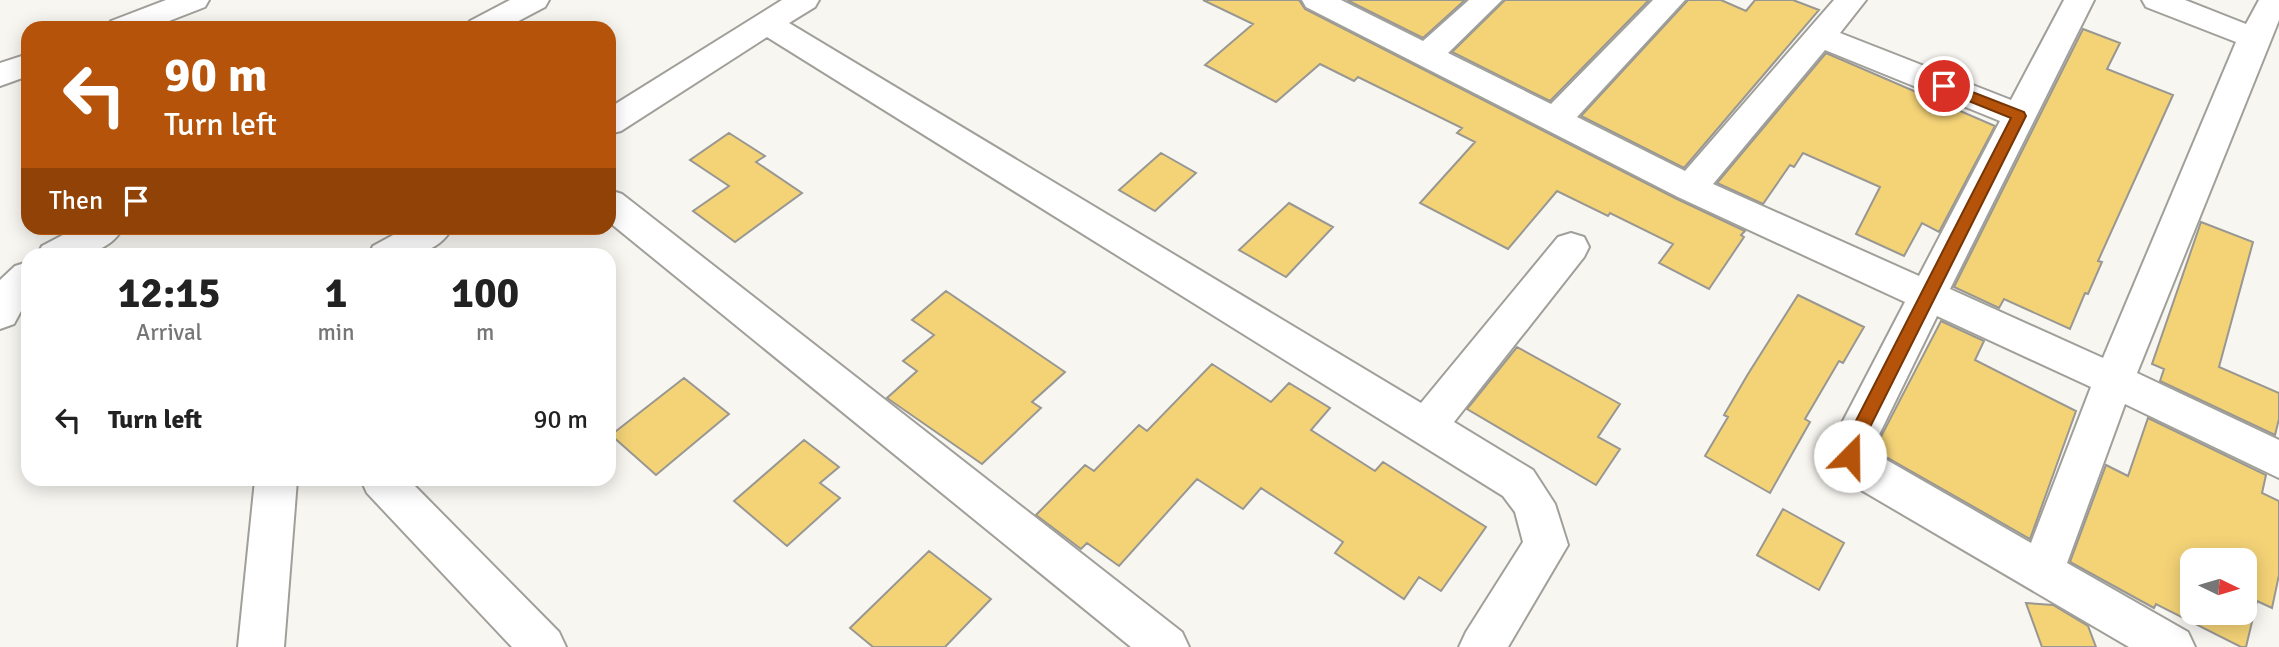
<!DOCTYPE html>
<style>
body{margin:0;font-family:Signika,sans-serif;background:#f6f6f6;color:#222;height:100vh;display:flex;flex-direction:column;font-size:26px;white-space:nowrap}
*{box-sizing:border-box;margin:0}
p{font-size:23px;color:#767676}
.icon{flex:none;width:38px;height:38px;fill:none;stroke:currentColor;stroke-width:2;stroke-linecap:round;stroke-linejoin:round}
.map{position:relative;flex:1;overflow:hidden}
.details{position:absolute;left:21px;top:248px;width:595px;height:238px;display:flex;flex-direction:column;background:#fff;border-radius:21px;box-shadow:0 4px 18px #0003}
.details>*{flex:none}
.top-card{position:absolute;left:21px;top:21px;width:595px;height:214px;border-radius:21px;box-shadow:0 4px 18px #0003;background:#b45309;color:#fff;overflow:hidden}
.needle{width:46px;rotate:95deg}
.fabs{position:absolute;left:2180px;top:548px;display:grid;gap:14px}
.fabs a{display:grid;place-items:center;width:77px;height:77px;border-radius:14px;background:#fff;box-shadow:0 4px 18px #0003;font-size:35px}
.pin{position:absolute;display:grid;place-items:center;width:60px;height:60px;color:#fff;margin:-30px;border:4px solid #fff;border-radius:50%;box-shadow:0 2px 7px #0007}
.me{position:absolute;width:77px;margin:-38px;rotate:22deg;stroke-linejoin:round;filter:drop-shadow(0 0 5px #0008)}
.turn{display:flex;align-items:center;gap:24px;height:147px;padding:0 28px;font-size:32px}
.turn .icon{width:91px;height:91px;stroke-width:2.5}
.turn b{display:block;font-size:49px;line-height:60px}
.then{display:flex;align-items:center;height:66px;padding:0 28px;background:#0003;gap:14px;font-size:26px}
.eta{display:flex;justify-content:space-evenly;align-items:center;height:119px;text-align:center}
.eta b{font-size:42px;font-weight:800;line-height:49px}
ul{padding:0;list-style:none}
li{display:flex;align-items:center;gap:21px;height:105px;padding:0 28px}
li div{flex:1}
li b{display:block;font-size:26px}
li em{font-style:normal}
.map>svg:first-child{display:block}
.building{fill:#f4d377;stroke:#989792;stroke-width:2;fill-rule:evenodd}
.lines{fill:none;stroke-linecap:round;stroke-linejoin:round}
.minor-casing{stroke:#a09f9a;stroke-width:4}
.minor{fill:#fff;fill-rule:evenodd}
.route{fill:#b45309;stroke:#753606;stroke-width:2}
</style>
<div class="map">
<svg width="2279" height="647" viewBox="0 0 2279 647">
<rect width="100%" height="100%" fill="#f8f6f1"/>
<path class="building" d="M 1203,0 L 1299,0 L 1305,9 L 1677,199 L 1745,231 L 1741,235 L 1744,237 L 1709,289 L 1659,263 L 1673,244 L 1610,213 L 1608,216 L 1557,191 L 1508,249 L 1420,203 L 1475,142 L 1457,133 L 1462,128 L 1358,77 L 1354,81 L 1320,64 L 1276,102 L 1205,65 L 1253,24 Z
M 1347,0 L 1465,0 L 1423,38 Z
M 1505,0 L 1649,0 L 1550,101 L 1452,52 Z
M 1688,0 L 1721,0 L 1746,11 L 1755,0 L 1793,0 L 1819,10 L 1684,168 L 1581,116 Z
M 2083,29 L 2120,43 L 2107,69 L 2173,95 L 2098,261 L 2102,262 L 2088,294 L 2085,293 L 2070,329 L 2004,299 L 1999,308 L 1954,287 Z
M 1826,53 L 1995,126 L 1939,232 L 1922,223 L 1904,256 L 1856,234 L 1880,187 L 1803,153 L 1794,167 L 1790,165 L 1763,204 L 1717,183 Z
M 729,133 L 765,156 L 756,162 L 802,193 L 735,242 L 693,211 L 729,186 L 690,160 Z
M 1161,153 L 1196,173 L 1155,211 L 1119,190 Z
M 1289,203 L 1333,227 L 1286,277 L 1239,250 Z
M 2201,222 L 2253,242 L 2219,367 L 2279,393 L 2279,419 L 2275,435 L 2160,381 L 2164,369 L 2152,364 Z
M 946,291 L 1065,372 L 1032,402 L 1041,408 L 982,464 L 887,398 L 917,371 L 903,361 L 934,335 L 912,320 Z
M 1798,295 L 1864,327 L 1843,363 L 1839,361 L 1805,419 L 1810,422 L 1770,493 L 1705,456 L 1728,417 L 1724,415 L 1748,374 Z
M 1941,321 L 1984,341 L 1975,360 L 2076,411 L 2030,539 L 1874,450 Z
M 1517,347 L 1620,404 L 1598,437 L 1620,449 L 1596,485 L 1467,409 Z
M 1212,364 L 1271,402 L 1289,383 L 1330,408 L 1311,430 L 1375,471 L 1383,462 L 1486,527 L 1441,591 L 1419,577 L 1404,599 L 1335,553 L 1343,542 L 1261,488 L 1243,509 L 1197,479 L 1119,566 L 1087,543 L 1081,549 L 1036,515 L 1085,465 L 1094,471 L 1139,425 L 1147,431 Z
M 684,378 L 729,414 L 656,475 L 611,435 Z
M 2148,418 L 2266,475 L 2262,493 L 2279,501 L 2279,575 L 2272,608 L 2257,601 L 2246,647 L 2241,647 L 2156,604 L 2154,608 L 2070,562 L 2106,465 L 2128,476 ZM 2193,560 L 2245,560 L 2245,612 L 2193,612 Z
M 804,440 L 839,467 L 820,483 L 840,498 L 787,546 L 734,501 Z
M 1783,509 L 1844,543 L 1819,590 L 1757,555 Z
M 929,551 L 991,599 L 945,647 L 873,647 L 850,628 Z
M 2026,603 L 2053,605 L 2088,626 L 2096,647 L 2042,647 Z"/>
<g class="lines">
<g class="minor-casing">
<path id="minor" d="M 166,0 L 209,0 L 205,7 L 151,28 L 106,28 L 111,21 Z
M 510,0 L 549,0 L 545,7 L 505,28 L 465,28 L 470,21 Z
M 782,0 L 819,0 L 815,7 L 789,23 L 1421,403 L 1558,237 L 1571,233 L 1584,237 L 1589,247 L 1584,257 L 1454,422 L 1533,470 L 1555,504 L 1568,545 L 1508,647 L 1459,647 L 1466,632 L 1523,542 L 1515,512 L 1503,496 L 767,37 L 621,131 L 609,134 L 609,108 Z
M 1302,0 L 1341,0 L 1423,41 L 1469,0 L 1502,0 L 1448,53 L 1551,104 L 1653,0 L 1685,0 L 1577,117 L 1685,171 L 1834,0 L 1866,0 L 1840,33 L 2011,100 L 2064,0 L 2094,0 L 1950,289 L 2103,358 L 2236,42 L 2146,7 L 2142,0 L 2185,0 L 2246,24 L 2259,0 L 2279,0 L 2279,20 L 2137,373 L 2279,440 L 2279,478 L 2125,404 L 2067,563 L 2188,632 L 2195,647 L 2129,647 L 1844,480 L 1829,456 L 1830,446 L 1905,302 L 1678,197 L 1306,7 ZM 1825,50 L 2000,121 L 1919,276 L 1713,184 ZM 1937,316 L 2091,387 L 2031,543 L 1871,451 Z
M 28,54 L 28,76 L 0,86 L 0,63 Z
M 609,190 L 622,194 L 1182,632 L 1189,647 L 1131,647 L 609,222 Z
M 76,228 L 123,228 C 105,259 68,256 37,256 L 42,246 Z
M 406,228 L 452,228 C 435,259 399,256 368,256 L 373,246 Z
M 28,262 L 28,298 L 14,324 L 0,329 L 0,280 L 15,266 Z
M 255,480 L 297,480 L 284,647 L 238,647 Z
M 361,480 L 409,480 L 559,632 L 566,647 L 512,647 L 367,493 Z"/>
</g>
<use href="#minor" class="minor"/>
</g>
<path class="route" d="M 1944,81 L 2024,112 L 2026,116 L 1860,447 L 1856,461 L 1850,463 L 1844,461 L 1843,446 L 2011,118 L 1939,89 L 1939,82 Z"/>
</svg>
<div class="fabs">
<a><svg class="needle" viewBox="-14 -14 28 28"><path d="M0-13l5 13h-10z" fill="#e53935"/><path d="M0 13l5-13h-10z" fill="#767676"/></svg></a>
</div>
<div class="pin" style="left:1944px;top:86px;background:#d93025"><svg class="icon" aria-label="arrive" viewBox="0 0 24 24"><path d="M6 21V4h12l-3 4 3 4H6"/></svg></div>
<svg class="me" style="left:1850px;top:456px" viewBox="-20 -20 40 40"><circle r="19" fill="#fff"/><path d="M0-13L10 11 0 6-10 11z" fill="#b45309"/></svg>
<div class="top-card">
<div class="turn"><svg class="icon" aria-label="left" viewBox="0 0 24 24"><path d="M17 20v-9H6M10 6l-5 5 5 5"/></svg><div><b>90 m</b>Turn left</div></div>
<div class="then">Then<svg class="icon" aria-label="arrive" viewBox="0 0 24 24"><path d="M6 21V4h12l-3 4 3 4H6"/></svg></div>
</div>
<section class="details">
<div class="eta">
<div><b>12:15</b><p>Arrival</p></div>
<div><b>1</b><p>min</p></div>
<div><b>100</b><p>m</p></div>
</div>
<ul>
<li><svg class="icon" aria-label="left" viewBox="0 0 24 24"><path d="M17 20v-9H6M10 6l-5 5 5 5"/></svg><div><b>Turn left</b></div><em>90 m</em></li>
</ul>
</section>
</div>
